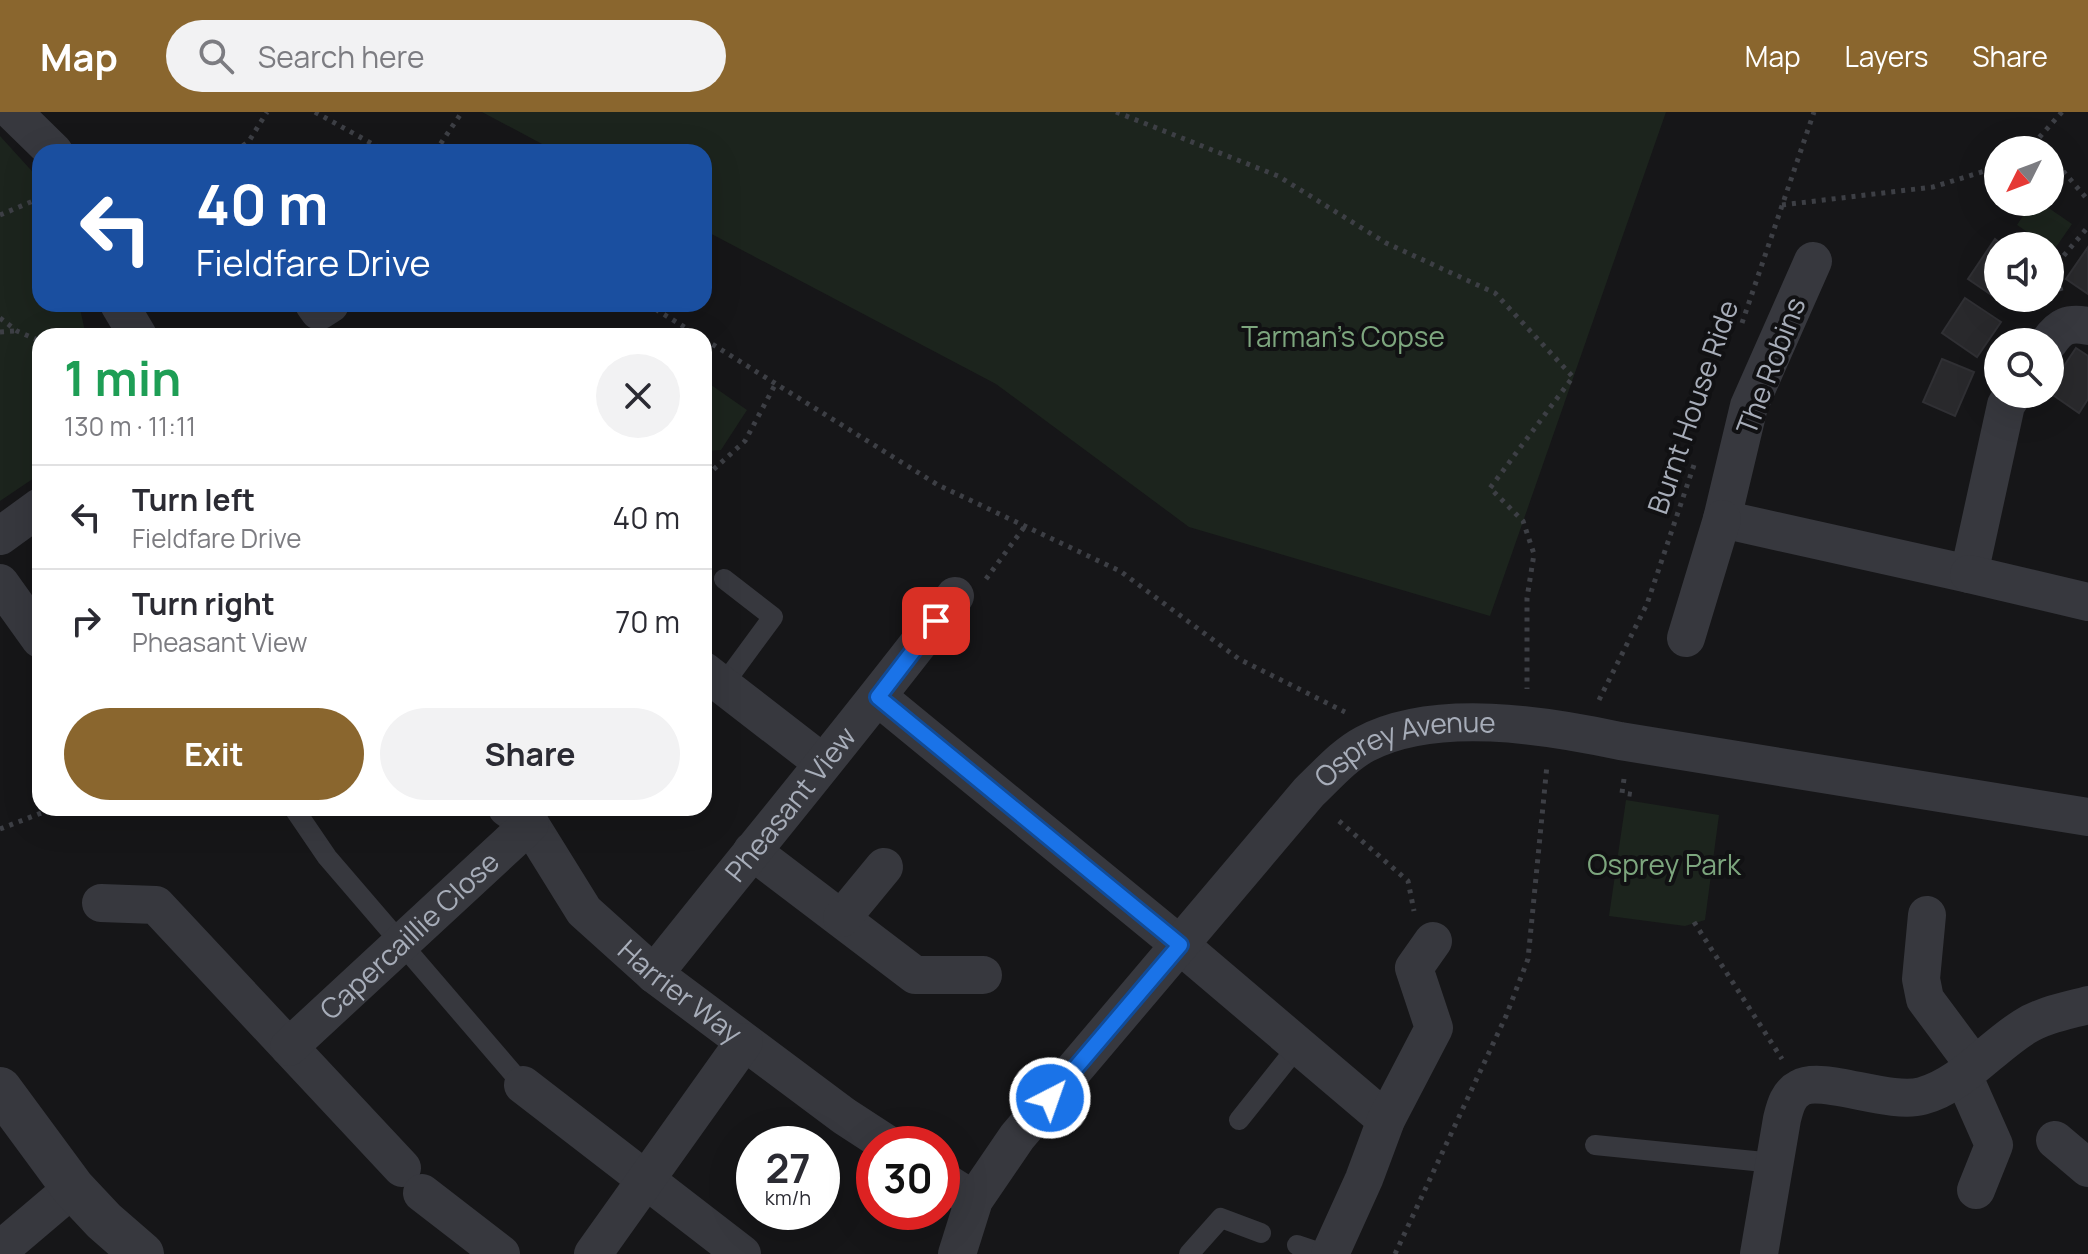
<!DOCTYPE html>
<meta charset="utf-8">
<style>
body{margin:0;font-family:Manrope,sans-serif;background:#f2f2f3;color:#2b2b33;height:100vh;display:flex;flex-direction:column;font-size:30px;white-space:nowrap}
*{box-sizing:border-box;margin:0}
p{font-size:26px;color:#7c7c81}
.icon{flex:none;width:44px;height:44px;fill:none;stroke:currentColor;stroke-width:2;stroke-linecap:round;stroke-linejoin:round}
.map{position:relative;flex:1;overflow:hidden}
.side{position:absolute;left:32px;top:216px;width:680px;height:488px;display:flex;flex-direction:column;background:#fff;border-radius:24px;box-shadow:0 8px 32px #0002}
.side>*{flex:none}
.guide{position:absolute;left:32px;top:32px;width:680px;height:168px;border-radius:24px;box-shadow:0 8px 32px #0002;background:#1a4fa0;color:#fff;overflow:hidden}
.needle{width:52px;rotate:228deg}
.buttons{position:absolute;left:1984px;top:24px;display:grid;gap:16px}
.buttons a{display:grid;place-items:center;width:80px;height:80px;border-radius:50%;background:#fff;box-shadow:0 8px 32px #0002;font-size:40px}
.speed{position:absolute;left:736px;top:1014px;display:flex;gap:16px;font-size:40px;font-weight:700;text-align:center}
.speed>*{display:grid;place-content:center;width:104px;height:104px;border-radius:50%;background:#fff;box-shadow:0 8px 32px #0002;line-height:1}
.speed small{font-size:20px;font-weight:400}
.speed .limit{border:12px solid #d22;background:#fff;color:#111}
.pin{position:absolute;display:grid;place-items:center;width:68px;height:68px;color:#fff;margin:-34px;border-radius:16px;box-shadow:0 4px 12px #0006}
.me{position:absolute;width:88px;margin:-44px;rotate:41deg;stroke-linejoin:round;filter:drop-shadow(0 0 6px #0008)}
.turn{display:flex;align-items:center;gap:28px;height:168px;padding:0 32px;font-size:36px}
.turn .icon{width:104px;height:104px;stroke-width:2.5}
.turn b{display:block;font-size:56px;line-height:68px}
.round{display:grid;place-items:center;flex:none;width:84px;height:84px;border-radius:42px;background:#f2f2f3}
.overview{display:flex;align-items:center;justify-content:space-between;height:136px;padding:0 32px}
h1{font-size:48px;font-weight:700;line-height:60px;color:#1e9e55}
.action{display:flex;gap:16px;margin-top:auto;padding:16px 32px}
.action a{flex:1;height:92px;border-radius:48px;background:#8a662e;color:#fff;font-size:32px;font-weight:700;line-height:92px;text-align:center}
.action a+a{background:#f2f2f3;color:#2b2b33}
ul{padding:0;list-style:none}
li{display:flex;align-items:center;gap:24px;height:104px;padding:0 32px;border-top:2px solid #e1e1e2}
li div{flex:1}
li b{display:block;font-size:30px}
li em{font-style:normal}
header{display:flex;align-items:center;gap:48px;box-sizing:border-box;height:112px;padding:0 40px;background:#8a662e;color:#fff}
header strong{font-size:38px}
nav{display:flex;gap:44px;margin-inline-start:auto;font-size:28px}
.search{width:560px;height:72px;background:#f2f2f3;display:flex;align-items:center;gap:20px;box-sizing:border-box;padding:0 28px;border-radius:44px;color:#7c7c81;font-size:30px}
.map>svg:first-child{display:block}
.green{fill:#1c241d}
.building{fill:#29292c;stroke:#303034;stroke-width:2}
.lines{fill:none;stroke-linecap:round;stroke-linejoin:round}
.path{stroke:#3d3f45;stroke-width:5;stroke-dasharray:4 6;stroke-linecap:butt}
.service{stroke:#37383e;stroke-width:20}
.minor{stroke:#37383e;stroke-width:38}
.tertiary{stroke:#37383e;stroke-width:44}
.route-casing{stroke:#114b97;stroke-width:20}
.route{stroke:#1a73e8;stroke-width:14}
.labels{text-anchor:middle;stroke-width:8;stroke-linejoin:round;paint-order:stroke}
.park-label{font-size:28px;fill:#7da67e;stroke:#111113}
.street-label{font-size:28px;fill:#a7adb9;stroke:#111113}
</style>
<header>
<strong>Map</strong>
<div class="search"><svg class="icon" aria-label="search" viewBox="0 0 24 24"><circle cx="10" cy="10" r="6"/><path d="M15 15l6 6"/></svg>Search here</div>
<nav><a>Map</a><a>Layers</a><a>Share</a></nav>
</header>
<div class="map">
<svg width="2088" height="1142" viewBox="0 0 2088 1142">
<rect width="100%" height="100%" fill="#161618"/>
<path class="green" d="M 482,0 L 1666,0 L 1490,504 L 1189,415 L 996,272 L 704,118 L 704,40 L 557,40 Z
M 0,24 L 40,68 L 40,192 L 79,192 L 86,224 L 40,224 L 40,362 L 0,389 Z
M 2032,90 L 2040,90 L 2072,112 L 2054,138 L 2017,113 Z
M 704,268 L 747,298 L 721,338 L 704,339 Z
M 1626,688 L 1719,703 L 1705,808 L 1685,814 L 1609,804 Z"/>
<path class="building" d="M 1995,127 L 2004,134 L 1998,134 L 1999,188 L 1968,167 Z
M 2088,135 L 2088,182 L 2066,167 Z
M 1965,186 L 2001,210 L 1977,245 L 1942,221 Z
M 2076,236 L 2088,244 L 2088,287 L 2079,301 L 2050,281 L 2050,275 Z
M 1942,247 L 1974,260 L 1955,304 L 1923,290 Z"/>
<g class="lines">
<path class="path" d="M 315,0 L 387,40
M 1116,0 L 1278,64 L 1386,131 L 1495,181 L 1573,265 L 1490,376 L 1523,409 L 1534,442 L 1527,486 L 1527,577
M 2036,29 L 2045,38
M 2024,38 L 2036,29 L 2062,0
M 235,40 L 249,29 L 267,0
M 435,40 L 462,0
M 2050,44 L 2088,88
M 1782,93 L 1933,75 L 1998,55
M 0,103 L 40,86
M 2061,179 L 2054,155 L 2088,115
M 647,192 L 699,224
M 0,206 L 17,219 L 40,229
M 1742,211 L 1814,0
M 0,220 L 15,219
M 704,227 L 938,373 L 1120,459 L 1239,547 L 1345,600
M 704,357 L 713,358 L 745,329 L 776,271
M 986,467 L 1025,414
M 1599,588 L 1647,492 L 1694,353
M 1624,667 L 1622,681 L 1636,683
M 1339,709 L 1408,769 L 1414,799
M 0,717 L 54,696
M 1694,810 L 1782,947
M 1395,1142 L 1506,904 L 1528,847 L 1547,653"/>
<path class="service" d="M 723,573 L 773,505 L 724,467
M 295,698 L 327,745 L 523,973
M 1239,1008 L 1298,934
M 1595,1033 L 1774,1051
M 1297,1133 L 1324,1142
M 1189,1142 L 1221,1106 L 1261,1121"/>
<g class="minor">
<path d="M 13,0 L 54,40"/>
<path d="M 1813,149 L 1749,294 L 1722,407 L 1969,462 L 2006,293 L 2013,282"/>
<path d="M 119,192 L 138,224"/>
<path d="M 314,192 L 319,199 L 330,192"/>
<path d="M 2049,230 C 2060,214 2069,210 2088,214"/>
<path d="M 0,424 L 40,395"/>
<path d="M 1969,462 L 2088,490"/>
<path d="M 0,471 L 40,527"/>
<path d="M 1686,526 L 1722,407"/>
<path d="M 704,559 L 823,651"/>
<path d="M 878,585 L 1180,833 L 1386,1008"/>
<path id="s1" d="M 507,696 L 530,712 L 584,799 L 654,862 L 844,1004 L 887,1032"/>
<path d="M 752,739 L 915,863 L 983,863"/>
<path d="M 101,791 L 156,793 L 402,1056"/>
<path d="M 1927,803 L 1921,867 L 1925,887 L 1974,953"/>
<path d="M 842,806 L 884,755"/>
<path id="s2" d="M 654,862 C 754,736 858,612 955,484"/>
<path id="s3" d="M 289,935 L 530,712"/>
<path d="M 1963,963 L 1994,1033 L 1976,1078"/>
<path d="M 523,973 L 742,1142"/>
<path d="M 2055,1028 L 2088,1056"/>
<path d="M 942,1068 L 974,1088"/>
<path d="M 422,1081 L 501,1142"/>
<path d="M 0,1138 L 73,1076"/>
<path d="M 593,1142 L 744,930"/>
<path id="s4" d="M 957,1142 L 974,1088 L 1017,1025 L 1309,680 C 1326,664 1344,643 1365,632 C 1435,595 1546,613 1620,629 L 2088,705"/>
<path d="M 1330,1142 L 1364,1067 L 1386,1008 L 1434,916 L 1414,856 L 1433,829"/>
<path d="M 1759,1142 L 1782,1007 C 1785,995 1788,982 1800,976 C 1822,963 1889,993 1922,984 C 1962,973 1989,937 2024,915 C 2043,903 2066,899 2088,893"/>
</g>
<path class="tertiary" d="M 0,977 L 73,1076 L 104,1109 L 142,1142"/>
</g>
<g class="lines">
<g class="route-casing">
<path id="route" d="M 936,509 L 878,585 L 1180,833 L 1050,986"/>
</g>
<use href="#route" class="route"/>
</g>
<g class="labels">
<g class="park-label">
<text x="1343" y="235">Tarman's Copse</text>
<text x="1664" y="763">Osprey Park</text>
</g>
<g class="street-label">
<text transform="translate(1771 254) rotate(-69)" y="10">The Robins</text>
<text transform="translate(1693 295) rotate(-71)" y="10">Burnt House Ride</text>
<text dy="10" stroke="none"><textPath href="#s4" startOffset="696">Osprey Avenue</textPath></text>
<text dy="10" stroke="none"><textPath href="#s2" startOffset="218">Pheasant View</textPath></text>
<text dy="10" stroke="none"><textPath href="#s3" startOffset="164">Capercaillie Close</textPath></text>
<text dy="10" stroke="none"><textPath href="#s1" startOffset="256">Harrier Way</textPath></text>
</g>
</g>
</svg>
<div class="buttons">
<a><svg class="needle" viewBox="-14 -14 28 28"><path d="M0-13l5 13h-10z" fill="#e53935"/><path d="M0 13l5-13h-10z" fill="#7c7c81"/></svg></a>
<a><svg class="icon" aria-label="sound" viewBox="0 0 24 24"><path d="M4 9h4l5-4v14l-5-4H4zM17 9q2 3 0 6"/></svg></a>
<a><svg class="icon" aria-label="search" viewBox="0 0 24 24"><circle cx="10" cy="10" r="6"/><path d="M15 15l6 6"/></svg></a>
</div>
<div class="speed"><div>27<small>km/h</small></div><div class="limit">30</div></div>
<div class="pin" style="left:936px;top:509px;background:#d93025"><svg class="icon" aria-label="arrive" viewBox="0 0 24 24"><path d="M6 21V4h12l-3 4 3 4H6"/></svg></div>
<svg class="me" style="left:1050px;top:986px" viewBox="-20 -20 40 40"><circle r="17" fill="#1a73e8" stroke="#fff" stroke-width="3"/><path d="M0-11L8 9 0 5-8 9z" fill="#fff"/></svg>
<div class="guide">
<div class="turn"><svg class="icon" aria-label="left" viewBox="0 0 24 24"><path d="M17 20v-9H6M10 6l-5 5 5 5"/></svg><div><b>40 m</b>Fieldfare Drive</div></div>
</div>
<section class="side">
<div class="overview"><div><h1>1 min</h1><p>130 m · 11:11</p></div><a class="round"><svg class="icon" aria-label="close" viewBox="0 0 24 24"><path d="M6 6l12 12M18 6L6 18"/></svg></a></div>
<ul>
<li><svg class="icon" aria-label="left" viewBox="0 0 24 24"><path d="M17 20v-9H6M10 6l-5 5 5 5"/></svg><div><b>Turn left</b><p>Fieldfare Drive</p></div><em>40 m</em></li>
<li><svg class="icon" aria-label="right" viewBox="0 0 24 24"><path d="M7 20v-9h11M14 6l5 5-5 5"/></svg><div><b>Turn right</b><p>Pheasant View</p></div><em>70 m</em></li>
</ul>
<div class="action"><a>Exit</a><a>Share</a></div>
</section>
</div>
